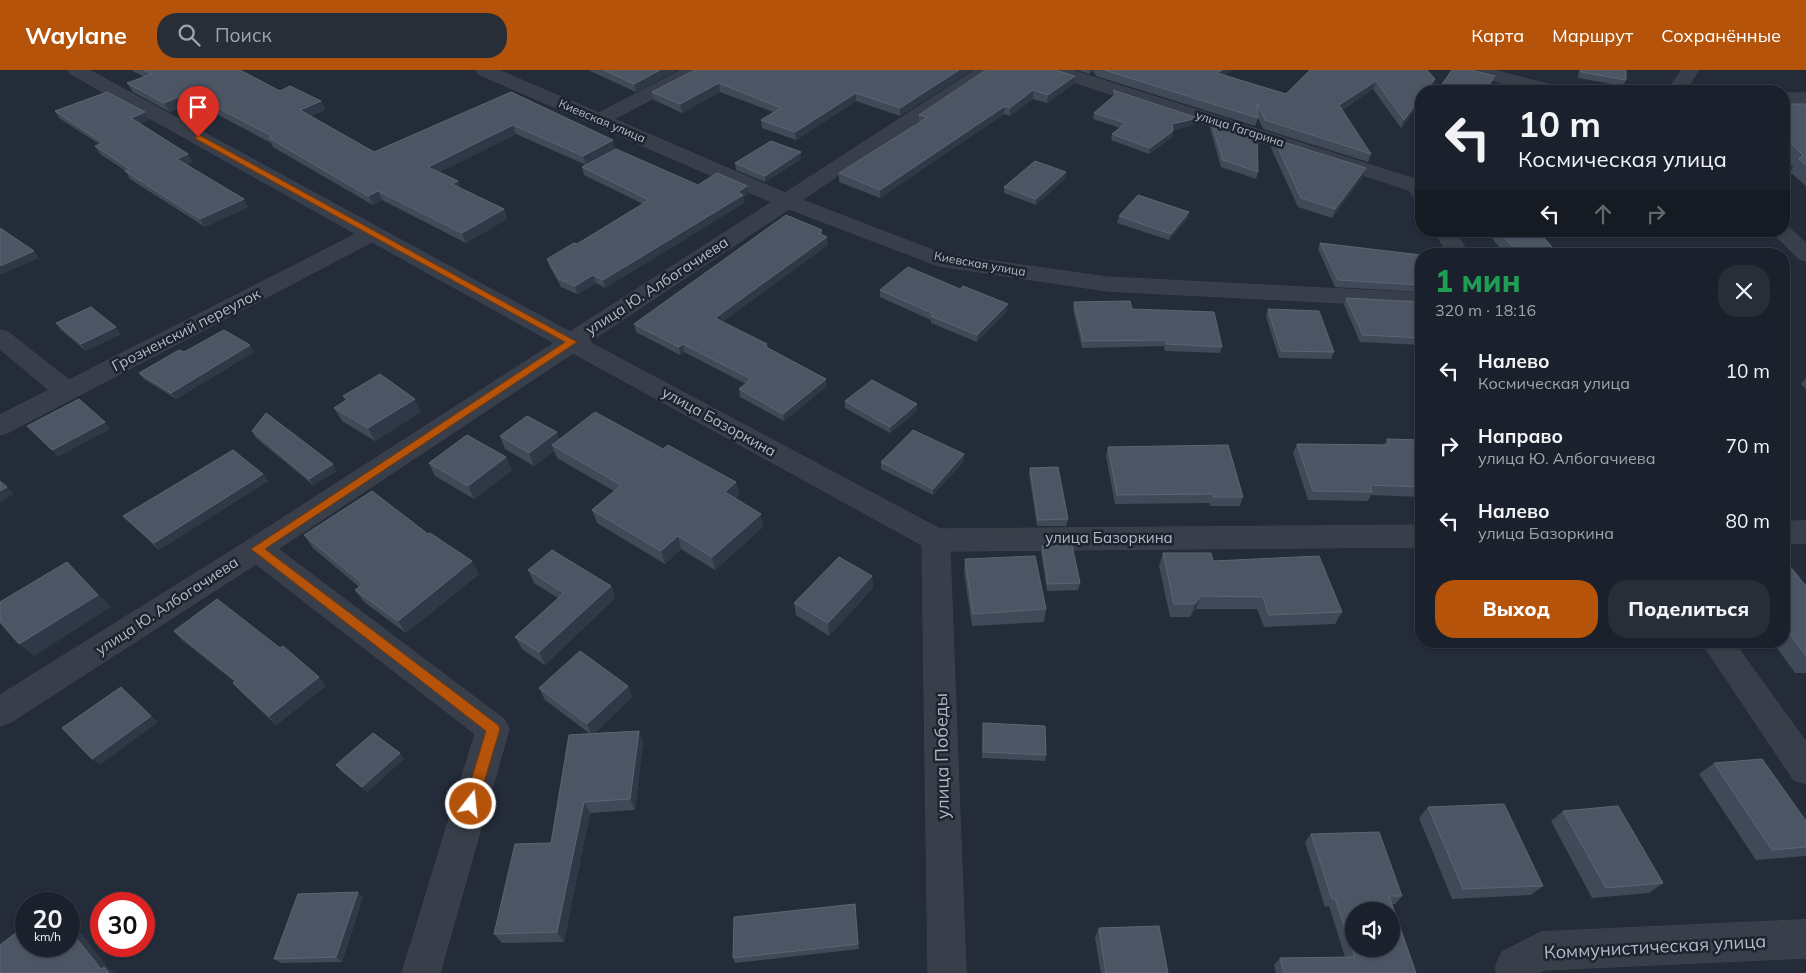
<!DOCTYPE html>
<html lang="ru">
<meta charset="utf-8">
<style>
body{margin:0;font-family:Mulish,sans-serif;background:#282e38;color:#f1f3f6;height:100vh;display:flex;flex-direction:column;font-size:19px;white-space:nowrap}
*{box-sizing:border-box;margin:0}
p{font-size:16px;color:#a0a3a9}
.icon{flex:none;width:28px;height:28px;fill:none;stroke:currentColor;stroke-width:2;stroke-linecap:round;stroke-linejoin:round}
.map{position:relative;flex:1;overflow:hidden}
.sheet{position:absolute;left:1415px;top:178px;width:375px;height:400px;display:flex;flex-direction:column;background:#1b212c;border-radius:20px;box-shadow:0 1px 4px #0004,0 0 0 1px #393e48}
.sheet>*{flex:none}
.hud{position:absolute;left:1415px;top:15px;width:375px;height:152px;border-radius:20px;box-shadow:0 1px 4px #0004,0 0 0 1px #393e48;background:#1b212c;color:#f1f3f6;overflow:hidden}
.controls{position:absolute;left:1345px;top:832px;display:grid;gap:10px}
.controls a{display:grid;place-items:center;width:55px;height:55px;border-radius:50%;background:#1b212c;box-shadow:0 1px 4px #0004,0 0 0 1px #393e48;font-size:25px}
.speed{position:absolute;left:15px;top:822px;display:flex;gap:10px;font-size:25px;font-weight:700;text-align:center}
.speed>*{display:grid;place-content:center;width:65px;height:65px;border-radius:50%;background:#1b212c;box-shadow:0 1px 4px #0004,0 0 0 1px #393e48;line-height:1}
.speed small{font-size:12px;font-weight:400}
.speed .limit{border:8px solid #d22;background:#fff;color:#111}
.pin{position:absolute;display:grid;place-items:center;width:42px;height:42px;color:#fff;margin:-51px -21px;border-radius:50% 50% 50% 0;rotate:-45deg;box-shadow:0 0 5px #0007}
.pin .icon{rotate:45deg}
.me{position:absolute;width:55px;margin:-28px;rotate:16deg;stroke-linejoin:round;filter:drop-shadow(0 0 4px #0008)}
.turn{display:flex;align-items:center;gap:18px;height:105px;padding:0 20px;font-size:22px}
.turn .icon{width:65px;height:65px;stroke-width:2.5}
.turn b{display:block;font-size:35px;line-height:42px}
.lanes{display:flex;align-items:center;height:48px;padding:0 20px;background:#0003;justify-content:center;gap:25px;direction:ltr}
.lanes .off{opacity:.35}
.round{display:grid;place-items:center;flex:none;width:52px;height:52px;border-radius:20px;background:#282e38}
.headline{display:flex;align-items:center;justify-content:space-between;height:85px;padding:0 20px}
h1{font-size:30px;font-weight:800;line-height:38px;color:#1e9e55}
.button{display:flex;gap:10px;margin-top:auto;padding:10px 20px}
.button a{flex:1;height:58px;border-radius:20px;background:#b45309;color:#fff;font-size:20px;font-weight:800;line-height:58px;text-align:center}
.button a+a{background:#282e38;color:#f1f3f6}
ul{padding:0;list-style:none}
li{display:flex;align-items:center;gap:15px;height:75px;padding:0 20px}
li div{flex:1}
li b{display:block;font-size:19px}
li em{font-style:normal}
header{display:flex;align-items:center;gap:30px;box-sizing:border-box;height:70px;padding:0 25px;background:#b45309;color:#fff}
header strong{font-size:24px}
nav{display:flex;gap:28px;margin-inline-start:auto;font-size:18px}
.search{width:350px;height:45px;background:#282e38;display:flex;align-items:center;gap:12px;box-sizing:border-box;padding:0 18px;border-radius:20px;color:#a0a3a9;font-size:19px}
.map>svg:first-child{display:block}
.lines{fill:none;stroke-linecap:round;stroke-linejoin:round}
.minor-casing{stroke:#414853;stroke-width:1}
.minor{fill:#383f4a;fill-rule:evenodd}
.wall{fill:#404958}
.shaded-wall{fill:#2f3847}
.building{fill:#4c5564;stroke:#5c6573;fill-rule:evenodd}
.route{fill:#b45309;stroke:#753606}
.labels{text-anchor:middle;stroke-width:5;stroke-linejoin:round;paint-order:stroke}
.far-street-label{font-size:12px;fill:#b3bac6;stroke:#1d242f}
.street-label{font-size:15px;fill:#b3bac6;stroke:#1d242f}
.near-street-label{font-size:18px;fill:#b3bac6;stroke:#1d242f}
</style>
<header>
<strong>Waylane</strong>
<div class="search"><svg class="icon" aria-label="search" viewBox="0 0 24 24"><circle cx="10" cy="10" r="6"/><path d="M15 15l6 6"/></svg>Поиск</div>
<nav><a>Карта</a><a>Маршрут</a><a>Сохранённые</a></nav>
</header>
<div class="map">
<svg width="1806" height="903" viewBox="0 0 1806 903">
<rect width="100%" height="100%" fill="#242c3a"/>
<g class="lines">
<g class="minor-casing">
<path id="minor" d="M 69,0 L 89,0 L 570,262 L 772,132 L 478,4 L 476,0 L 498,0 L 599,43 L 681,0 L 702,0 L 700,4 L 614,49 L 785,123 L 975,0 L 994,0 L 802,130 L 943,184 L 1107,207 L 1421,223 L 1421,237 L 1107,221 L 939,196 L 789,139 L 589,272 L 940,459 L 1421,455 L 1421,477 L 950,481 L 966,903 L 928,903 L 922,475 L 573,283 L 278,479 L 504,649 L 509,659 L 440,903 L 402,903 L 475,664 L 256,494 L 11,652 L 0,656 L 0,625 L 247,471 L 554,273 L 372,172 L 9,362 L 0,365 L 0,345 L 49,320 L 0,279 L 0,260 L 8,262 L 69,310 L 356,164 L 71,4 Z
M 1046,0 L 1071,0 L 1421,111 L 1421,129 L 1414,127 L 1409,120 L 1048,4 Z
M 1466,0 L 1493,0 L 1559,17 L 1562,21 L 1534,21 L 1468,4 Z
M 1682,0 L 1699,0 L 1685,21 L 1668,21 Z
M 1784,23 L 1806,23 L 1806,33 L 1784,33 Z
M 1784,156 L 1788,157 L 1806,173 L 1806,191 L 1799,189 L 1771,161 L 1784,161 Z
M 1435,161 L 1455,161 L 1469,184 L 1448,184 Z
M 1806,451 L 1806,473 L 1784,474 L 1784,452 Z
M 1701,571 L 1733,571 L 1806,672 L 1806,714 L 1794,710 Z
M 1806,850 L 1806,888 L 1544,900 L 1538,903 L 1496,903 L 1496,895 L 1502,882 L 1541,862 Z"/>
</g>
<use href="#minor" class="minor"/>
</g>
<path class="wall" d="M 131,0 L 240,0 L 280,21 L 321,31 L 325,40 L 311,46 L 374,82 L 511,22 L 613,70 L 615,79 L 586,95 L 516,64 L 439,102 L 458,111 L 460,118 L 504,139 L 507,149 L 466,173 L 382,130 L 373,135 L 273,77 L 271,73 L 194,32 L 170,42 L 133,22 L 127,13 L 144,7 Z
M 588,0 L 677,0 L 636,22 Z
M 695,0 L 972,0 L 900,46 L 856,31 L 796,70 L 762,58 L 761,50 L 773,42 L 720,22 L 682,43 L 654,30 L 652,22 Z
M 986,0 L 1074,14 L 1047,33 L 1033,29 L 1010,46 L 1004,44 L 880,128 L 839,112 L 839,103 L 919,52 L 919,45 Z
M 1077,0 L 1232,0 L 1224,5 L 1286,24 L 1310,0 L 1432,17 L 1429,21 L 1421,21 L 1421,31 L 1401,58 L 1373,19 L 1342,40 L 1371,84 L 1368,92 L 1263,59 L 1258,48 L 1255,56 L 1096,6 L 1093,1 L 1089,4 Z
M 1579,0 L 1626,0 L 1626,10 L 1623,16 L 1578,8 Z
M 1113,20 L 1198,48 L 1197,54 L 1173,60 L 1172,67 L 1149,84 L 1111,70 L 1112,64 L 1120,58 L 1093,49 L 1094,43 L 1113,27 Z
M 1784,34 L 1806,34 L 1806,116 L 1790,102 L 1793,97 L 1784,87 Z
M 55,41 L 145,42 L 149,50 L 140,53 L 188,84 L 192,92 L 187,94 L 248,137 L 205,157 L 130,109 L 126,101 L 100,84 L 95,76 L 99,74 L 59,48 Z
M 1211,52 L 1258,102 L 1256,109 L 1221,97 L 1210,58 Z
M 1274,69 L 1363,107 L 1332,148 L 1298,137 L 1271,78 Z
M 801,89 L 765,112 L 736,100 L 735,93 Z
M 582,97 L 698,115 L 748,124 L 743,127 L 744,133 L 605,218 L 596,213 L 577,224 L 561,217 L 550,197 L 547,189 L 577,174 L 643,134 L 584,105 Z
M 1065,109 L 1036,135 L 1004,123 L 1004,117 Z
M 1119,146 L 1188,148 L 1169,170 L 1117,153 Z
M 822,160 L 822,165 L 827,167 L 828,175 L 722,252 L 767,274 L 768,278 L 826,309 L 826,317 L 784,351 L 740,327 L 739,319 L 746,314 L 684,282 L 680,285 L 636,262 L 634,254 Z
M 1486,161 L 1538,161 L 1558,184 L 1505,184 Z
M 1320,173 L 1421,185 L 1421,222 L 1335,217 L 1318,179 Z
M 960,219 L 1007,241 L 977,272 L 931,253 L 931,250 L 880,227 L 880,220 Z
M 1346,228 L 1421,232 L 1421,275 L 1360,272 L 1344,235 Z
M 1074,232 L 1132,239 L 1222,277 L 1220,283 L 1165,281 L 1164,276 L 1082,278 L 1073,239 Z
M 1268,239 L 1334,282 L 1331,289 L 1279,288 L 1266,246 Z
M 56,253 L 121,264 L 86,281 L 61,260 Z
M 184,282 L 254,282 L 176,329 L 144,309 L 139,303 Z
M 1806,308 L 1806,319 L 1801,314 Z
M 343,326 L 421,342 L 375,371 L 342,351 L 334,338 L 346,331 Z
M 845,331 L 917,341 L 890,363 L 845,338 Z
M 252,361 L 337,401 L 313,415 L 256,368 Z
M 500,366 L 559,369 L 663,379 L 736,412 L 739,425 L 735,428 L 763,457 L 715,500 L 681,479 L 665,494 L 597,453 L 592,440 L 614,421 L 557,388 L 554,381 L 534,396 L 505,379 Z
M 1387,369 L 1421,370 L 1421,427 L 1371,425 L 1368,431 L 1308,430 L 1293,383 L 1297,374 L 1384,375 Z
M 1108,377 L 1243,427 L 1240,436 L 1210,436 L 1210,433 L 1115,434 L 1106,386 Z
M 964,384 L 964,391 L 933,425 L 881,399 L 881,392 Z
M 506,387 L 512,400 L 474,429 L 435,406 L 429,393 Z
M 1030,398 L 1068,449 L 1066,456 L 1037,456 L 1029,404 Z
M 263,404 L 268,411 L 159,480 L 129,452 L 123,446 Z
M 304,465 L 479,504 L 406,563 L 364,532 L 355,520 L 359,517 L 313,478 Z
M 1042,476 L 1080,513 L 1078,520 L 1047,521 L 1041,482 Z
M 1163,483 L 1213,491 L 1342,542 L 1335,554 L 1264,557 L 1257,539 L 1196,539 L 1190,547 L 1170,547 L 1159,496 Z
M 965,489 L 1046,539 L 1044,552 L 972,556 L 964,502 Z
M 1784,489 L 1806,516 L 1806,603 L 1795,603 L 1772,571 L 1784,571 Z
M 528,500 L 611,516 L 615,528 L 545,595 L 522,579 L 515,567 L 558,528 L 534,513 Z
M 872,506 L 873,518 L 829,566 L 796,545 L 794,533 Z
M 174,561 L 280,578 L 319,607 L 326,616 L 276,655 L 241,622 L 233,613 L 235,612 L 182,570 Z
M 628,616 L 632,627 L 595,663 L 639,661 L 643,672 L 635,740 L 590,743 L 564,872 L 502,873 L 494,864 L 551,773 L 589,663 L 545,630 L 539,618 Z
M 983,653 L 1046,685 L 1045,691 L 982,688 Z
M 404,689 L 367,722 L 341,701 L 336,695 Z
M 1714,693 L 1806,751 L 1806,786 L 1756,790 L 1699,704 Z
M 1428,737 L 1543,816 L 1531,825 L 1452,829 L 1419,748 Z
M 1563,741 L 1663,813 L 1649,823 L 1592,828 L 1551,751 Z
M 1311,764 L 1402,826 L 1395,834 L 1391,834 L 1416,903 L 1276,903 L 1274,895 L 1280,888 L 1345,887 L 1329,836 L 1325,837 L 1305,772 Z
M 363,827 L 342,892 L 281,893 L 274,889 Z
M 855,834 L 859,879 L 735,893 L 733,888 Z
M 1099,858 L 1168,903 L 1101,903 L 1095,868 Z"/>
<path class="shaded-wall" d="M 660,0 L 677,0 L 636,22 L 634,14 Z
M 959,0 L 972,0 L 900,46 L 900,38 Z
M 1090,0 L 1093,0 L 1093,1 L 1089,4 Z
M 1222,0 L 1232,0 L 1215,11 L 1217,3 Z
M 1075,6 L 1074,14 L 1047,33 L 1048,25 Z
M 1495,6 L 1492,12 L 1486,21 L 1485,21 Z
M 1435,9 L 1432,17 L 1429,21 L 1426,21 Z
M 1376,11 L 1373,19 L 1336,43 L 1339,35 Z
M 719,13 L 720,22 L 682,43 L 680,34 Z
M 1033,20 L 1033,29 L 1010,46 L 1010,38 Z
M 189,23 L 194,32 L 170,42 L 164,33 Z
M 856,23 L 856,31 L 796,70 L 795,62 Z
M 1421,27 L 1421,31 L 1401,58 L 1404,50 Z
M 321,31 L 325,40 L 304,49 L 300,40 Z
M 1005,36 L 1004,44 L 880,128 L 880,120 Z
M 145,42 L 149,50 L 136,55 L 131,48 Z
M 1198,48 L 1197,54 L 1170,61 L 1172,54 Z
M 513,55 L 516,64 L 432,106 L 428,97 Z
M 1173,61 L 1172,67 L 1149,84 L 1150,78 Z
M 613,70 L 615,79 L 586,95 L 583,86 Z
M 801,82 L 801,89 L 765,112 L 765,106 Z
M 188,84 L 192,92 L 182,96 L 177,89 Z
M 1366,98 L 1363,107 L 1332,148 L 1335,139 Z
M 1066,102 L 1065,109 L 1036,135 L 1036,129 Z
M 458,111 L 461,120 L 452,114 Z
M 747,116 L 748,124 L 743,127 L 744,133 L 605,218 L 603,210 Z
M 378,121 L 382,130 L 373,135 L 368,126 Z
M 244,129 L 248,137 L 205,157 L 200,149 Z
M 504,139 L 507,149 L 466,173 L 462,163 Z
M 1189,142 L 1188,148 L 1169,170 L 1171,164 Z
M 827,167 L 828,175 L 717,256 L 715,248 Z
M 34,181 L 39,188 L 0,205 L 0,196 Z
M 593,205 L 596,213 L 577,224 L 575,216 Z
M 1008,234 L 1007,241 L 977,272 L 977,265 Z
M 116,257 L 121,264 L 86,281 L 81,274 Z
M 683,274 L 684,282 L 680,285 L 679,277 Z
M 250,275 L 254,282 L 176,329 L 171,323 Z
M 826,309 L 826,317 L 784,351 L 783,344 Z
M 415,329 L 421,342 L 375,371 L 368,358 Z
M 917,334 L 917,341 L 890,363 L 890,357 Z
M 105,352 L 110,359 L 58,387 L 52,380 Z
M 557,362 L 561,375 L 552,375 L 554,381 L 534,396 L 529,383 Z
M 964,384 L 964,391 L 933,425 L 933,419 Z
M 506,387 L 512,400 L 474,429 L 468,416 Z
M 333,394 L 337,401 L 313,415 L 309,409 Z
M 263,404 L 268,411 L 159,480 L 154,473 Z
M 736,412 L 739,425 L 728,435 L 725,422 Z
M 7,417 L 14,424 L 0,432 L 0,421 Z
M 761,444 L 763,457 L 715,500 L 712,487 Z
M 678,466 L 681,479 L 665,494 L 661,481 Z
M 472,491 L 479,504 L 406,563 L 398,551 Z
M 67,492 L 111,537 L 34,586 L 19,574 Z
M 872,506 L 873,518 L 829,566 L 828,553 Z
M 611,516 L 615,528 L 545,595 L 539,582 Z
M 1201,526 L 1196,539 L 1190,547 L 1195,534 Z
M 319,607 L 326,616 L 276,655 L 269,646 Z
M 628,616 L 632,627 L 592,666 L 587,654 Z
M 121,617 L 158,652 L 100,695 L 92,689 Z
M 639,661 L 643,672 L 635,740 L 630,729 Z
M 400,683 L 404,689 L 367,722 L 362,717 Z
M 584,732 L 590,743 L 564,872 L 557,862 Z
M 358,822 L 363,827 L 342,892 L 336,887 Z
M 69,848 L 109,899 L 116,903 L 107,903 L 101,899 L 69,859 Z"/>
<path class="building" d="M 144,0 L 240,0 L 280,21 L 290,16 L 321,31 L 300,40 L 374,82 L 511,22 L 613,70 L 583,86 L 513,55 L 428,97 L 458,111 L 452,114 L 504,139 L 462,163 L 378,121 L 368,126 L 269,68 L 272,66 L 189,23 L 164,33 L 127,13 L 152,4 Z
M 604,0 L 660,0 L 634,14 Z
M 695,0 L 959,0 L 900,38 L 856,23 L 795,62 L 761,50 L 781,38 L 719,13 L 680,34 L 652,22 Z
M 986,0 L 1055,0 L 1075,6 L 1048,25 L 1033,20 L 1010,38 L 1005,36 L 880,120 L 839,103 L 928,47 L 919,45 Z
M 1104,0 L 1222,0 L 1217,3 L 1286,24 L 1310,0 L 1427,0 L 1435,9 L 1426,21 L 1421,21 L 1421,27 L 1404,50 L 1376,11 L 1339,35 L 1371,84 L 1265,50 L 1257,34 L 1258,48 Z
M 1452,0 L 1471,0 L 1495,6 L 1485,21 L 1437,21 Z
M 1581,0 L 1626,0 L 1626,10 L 1581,2 Z
M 1765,18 L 1769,21 L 1762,21 Z
M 1113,20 L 1198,48 L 1172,54 L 1173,61 L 1150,78 L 1112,64 L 1126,53 L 1094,43 L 1116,24 Z
M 107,22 L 145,42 L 131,48 L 188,84 L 177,89 L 244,129 L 200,149 L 125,101 L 130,99 L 95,76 L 103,73 L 55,41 Z
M 1784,34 L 1806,34 L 1806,95 L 1799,89 L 1803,85 L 1784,66 Z
M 1211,52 L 1257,66 L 1258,102 L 1223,90 Z
M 1274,69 L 1366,98 L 1335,139 L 1301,128 Z
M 771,71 L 801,82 L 765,106 L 735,93 Z
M 616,79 L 698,115 L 717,103 L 747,116 L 738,122 L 743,125 L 603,210 L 593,205 L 575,216 L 559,209 L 547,189 L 574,173 L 577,174 L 649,130 L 582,97 Z
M 1035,91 L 1066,102 L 1036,129 L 1004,117 Z
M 1138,125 L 1189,142 L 1171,164 L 1119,146 Z
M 786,145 L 822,160 L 818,163 L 827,167 L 715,248 L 767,274 L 764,276 L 826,309 L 783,344 L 739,319 L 751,309 L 683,274 L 679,277 L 634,254 Z
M 0,158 L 34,181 L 0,196 Z
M 1499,161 L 1538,161 L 1558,184 L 1518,184 Z
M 1320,173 L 1421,185 L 1421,215 L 1338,210 Z
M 908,197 L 960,219 L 963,216 L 1008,234 L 977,265 L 931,246 L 934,244 L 880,220 Z
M 1346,228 L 1421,232 L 1421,268 L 1363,265 Z
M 1130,231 L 1132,239 L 1214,242 L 1222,277 L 1166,274 L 1166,270 L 1083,271 L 1074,232 Z
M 91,237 L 116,257 L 81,274 L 56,253 Z
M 1268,239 L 1319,241 L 1334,282 L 1281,281 Z
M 224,260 L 250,275 L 171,323 L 139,303 L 179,280 L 184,282 Z
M 380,304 L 415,329 L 368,358 L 334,338 L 348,329 L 343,326 Z
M 872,310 L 917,334 L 890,357 L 845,331 Z
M 79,329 L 105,352 L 52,380 L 27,356 Z
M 595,342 L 663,379 L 668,375 L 736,412 L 725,422 L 761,444 L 712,487 L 678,466 L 661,481 L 592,440 L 621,415 L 552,375 Z
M 266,343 L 333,394 L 309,409 L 252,361 Z
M 527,346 L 557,362 L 529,383 L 500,366 Z
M 913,360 L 964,384 L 933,419 L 881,392 Z
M 467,365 L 506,387 L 468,416 L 429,393 Z
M 1387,369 L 1421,370 L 1421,417 L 1370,415 L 1372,422 L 1313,421 L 1297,374 L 1389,375 Z
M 1228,375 L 1243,427 L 1213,427 L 1213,424 L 1117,425 L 1108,377 Z
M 233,380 L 263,404 L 154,473 L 123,446 Z
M 1058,397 L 1068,449 L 1038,450 L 1030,398 Z
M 0,411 L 7,417 L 0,421 Z
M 372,421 L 428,464 L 430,463 L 472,491 L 398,551 L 355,520 L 363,514 L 304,465 Z
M 1072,475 L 1080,513 L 1048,514 L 1042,476 Z
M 552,480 L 611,516 L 539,582 L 515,567 L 564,523 L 528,500 Z
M 1163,483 L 1211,483 L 1213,491 L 1319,486 L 1342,542 L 1269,545 L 1263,527 L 1201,526 L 1195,534 L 1174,534 Z
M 1035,486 L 1046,539 L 973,544 L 965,489 Z
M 839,487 L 872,506 L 828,553 L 794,533 Z
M 1784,489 L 1806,516 L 1806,586 L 1784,556 Z
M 67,492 L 98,525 L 19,574 L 0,552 L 0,532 Z
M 217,529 L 280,578 L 283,576 L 319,607 L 269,646 L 233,613 L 236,611 L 174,561 Z
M 580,581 L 628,616 L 587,654 L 539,618 Z
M 121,617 L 151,646 L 92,689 L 62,658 Z
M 983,653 L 1045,656 L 1046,685 L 983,682 Z
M 639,661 L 630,729 L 584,732 L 557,862 L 494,864 L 515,774 L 551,773 L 569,665 Z
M 373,663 L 400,683 L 362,717 L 336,695 Z
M 1762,689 L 1806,751 L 1806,777 L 1772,780 L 1714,693 Z
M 1504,734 L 1543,816 L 1463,819 L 1428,737 Z
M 1618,736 L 1663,813 L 1606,818 L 1563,741 Z
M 1379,762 L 1402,826 L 1389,826 L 1416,903 L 1284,903 L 1280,888 L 1355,887 L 1335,829 L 1332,829 L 1311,764 ZM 1354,841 L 1391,841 L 1391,879 L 1354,879 Z
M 358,822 L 336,887 L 274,889 L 298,824 Z
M 855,834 L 858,874 L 733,888 L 734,847 Z
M 26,855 L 26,876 L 69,876 L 69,859 L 101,899 L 104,897 L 109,903 L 0,903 L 0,875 Z
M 1159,856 L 1168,903 L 1106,903 L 1099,858 Z"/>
<path class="route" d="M 196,66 L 201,66 L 577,272 L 265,479 L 498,655 L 500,659 L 476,739 L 471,741 L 466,739 L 464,734 L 486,661 L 251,479 L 565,272 L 196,69 Z"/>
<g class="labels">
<g class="far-street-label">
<text transform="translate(602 51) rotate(23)" y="4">Киевская улица</text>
<text transform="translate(1240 59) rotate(18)" y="4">улица Гагарина</text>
<text transform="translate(980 194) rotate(10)" y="4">Киевская улица</text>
</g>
<g class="street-label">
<text transform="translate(657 216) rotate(-33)" y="5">улица Ю. Албогачиева</text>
<text transform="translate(186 260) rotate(-27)" y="5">Грозненский переулок</text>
<text transform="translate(719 352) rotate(29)" y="5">улица Базоркина</text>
<text x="1109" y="473">улица Базоркина</text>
<text transform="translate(167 536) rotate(-33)" y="5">улица Ю. Албогачиева</text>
</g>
<g class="near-street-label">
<text transform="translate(942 686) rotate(-91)" y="6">улица Победы</text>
<text transform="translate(1655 877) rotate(-3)" y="6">Коммунистическая улица</text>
</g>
</g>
</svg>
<div class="controls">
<a><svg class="icon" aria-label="sound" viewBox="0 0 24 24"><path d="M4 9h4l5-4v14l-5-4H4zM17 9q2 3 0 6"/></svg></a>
</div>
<div class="speed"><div>20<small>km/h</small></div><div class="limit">30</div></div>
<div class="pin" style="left:198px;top:67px;background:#d93025"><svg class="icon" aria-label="arrive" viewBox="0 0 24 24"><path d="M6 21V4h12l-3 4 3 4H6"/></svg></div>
<svg class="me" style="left:471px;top:734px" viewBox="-20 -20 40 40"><circle r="17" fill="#b45309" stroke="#fff" stroke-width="3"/><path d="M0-11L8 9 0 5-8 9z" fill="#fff"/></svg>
<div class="hud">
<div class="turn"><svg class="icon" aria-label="left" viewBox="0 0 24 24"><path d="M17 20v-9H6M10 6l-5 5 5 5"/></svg><div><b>10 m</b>Космическая улица</div></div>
<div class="lanes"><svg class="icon" aria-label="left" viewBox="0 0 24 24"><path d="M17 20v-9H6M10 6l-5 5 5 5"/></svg><svg class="icon off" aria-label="ahead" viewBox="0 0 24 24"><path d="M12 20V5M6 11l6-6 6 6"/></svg><svg class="icon off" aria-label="right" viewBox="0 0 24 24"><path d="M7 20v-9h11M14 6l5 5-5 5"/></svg></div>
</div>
<section class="sheet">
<div class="headline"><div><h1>1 мин</h1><p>320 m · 18:16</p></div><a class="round"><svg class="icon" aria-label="close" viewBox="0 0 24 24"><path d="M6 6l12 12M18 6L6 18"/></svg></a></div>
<ul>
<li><svg class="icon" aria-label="left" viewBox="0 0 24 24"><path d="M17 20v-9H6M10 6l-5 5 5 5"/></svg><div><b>Налево</b><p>Космическая улица</p></div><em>10 m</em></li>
<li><svg class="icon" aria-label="right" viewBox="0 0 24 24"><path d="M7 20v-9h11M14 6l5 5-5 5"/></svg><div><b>Направо</b><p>улица Ю. Албогачиева</p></div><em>70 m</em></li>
<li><svg class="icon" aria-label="left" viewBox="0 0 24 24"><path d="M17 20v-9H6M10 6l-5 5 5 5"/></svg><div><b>Налево</b><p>улица Базоркина</p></div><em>80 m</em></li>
</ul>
<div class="button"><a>Выход</a><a>Поделиться</a></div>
</section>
</div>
